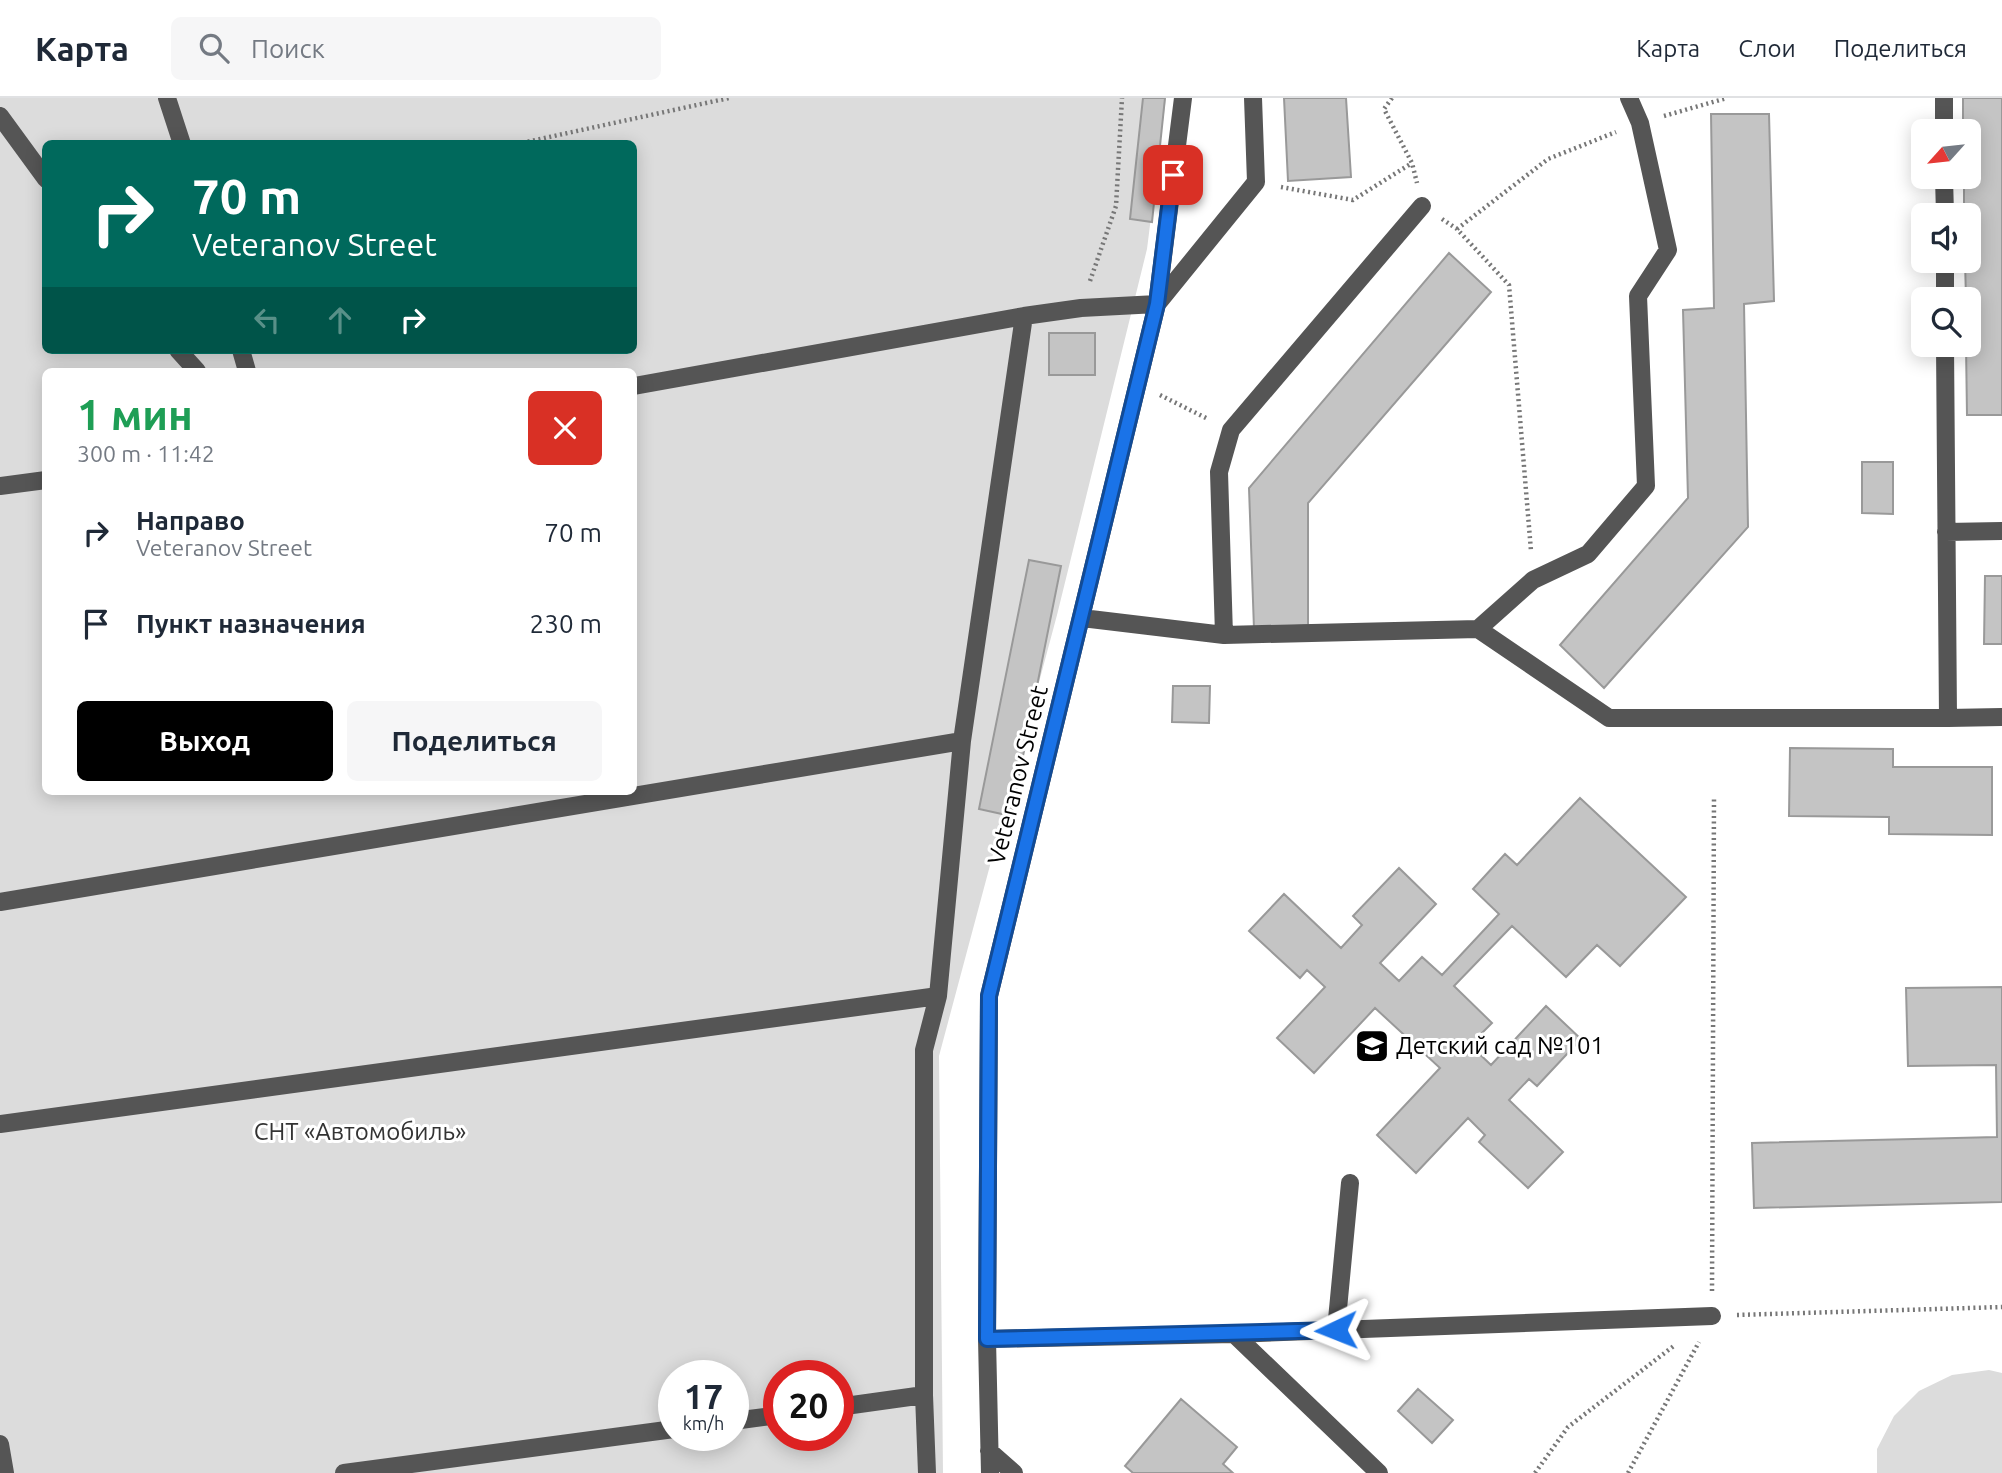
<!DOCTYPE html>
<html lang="ru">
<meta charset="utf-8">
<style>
body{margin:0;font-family:Ubuntu,sans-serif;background:#f6f6f7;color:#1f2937;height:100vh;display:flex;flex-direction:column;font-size:26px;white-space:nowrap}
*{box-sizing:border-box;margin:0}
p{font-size:23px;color:#747a83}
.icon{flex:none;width:38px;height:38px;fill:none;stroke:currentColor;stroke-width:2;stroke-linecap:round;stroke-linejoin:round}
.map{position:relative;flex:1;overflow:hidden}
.panel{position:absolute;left:42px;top:270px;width:595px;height:427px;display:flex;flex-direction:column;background:#fff;border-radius:10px;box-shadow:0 4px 18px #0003}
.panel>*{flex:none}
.hud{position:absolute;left:42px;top:42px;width:595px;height:214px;border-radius:10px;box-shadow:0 4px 18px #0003;background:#00695c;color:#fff;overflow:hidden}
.needle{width:46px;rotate:243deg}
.fabs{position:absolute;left:1911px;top:21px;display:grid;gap:14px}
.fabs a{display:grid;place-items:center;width:70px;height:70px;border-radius:10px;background:#fff;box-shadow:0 4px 18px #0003;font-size:35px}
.speed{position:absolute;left:658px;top:1262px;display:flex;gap:14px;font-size:35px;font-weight:700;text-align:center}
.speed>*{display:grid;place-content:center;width:91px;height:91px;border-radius:50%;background:#fff;box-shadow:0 4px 18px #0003;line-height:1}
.speed small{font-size:18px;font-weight:400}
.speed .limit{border:10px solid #d22;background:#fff;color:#111}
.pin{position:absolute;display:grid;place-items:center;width:60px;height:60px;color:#fff;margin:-30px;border-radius:14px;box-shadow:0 4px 10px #0006}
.me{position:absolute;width:77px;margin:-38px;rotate:268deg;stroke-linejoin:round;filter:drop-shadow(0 0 5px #0008)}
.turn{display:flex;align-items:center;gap:24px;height:147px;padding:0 35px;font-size:32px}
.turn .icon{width:91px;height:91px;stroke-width:2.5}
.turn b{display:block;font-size:49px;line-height:60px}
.lanes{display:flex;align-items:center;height:66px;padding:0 35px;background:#0003;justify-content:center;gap:35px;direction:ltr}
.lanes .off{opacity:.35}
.round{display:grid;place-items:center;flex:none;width:74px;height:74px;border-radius:10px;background:#f6f6f7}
.summary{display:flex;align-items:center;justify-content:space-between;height:119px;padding:0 35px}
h1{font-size:42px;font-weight:600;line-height:52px;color:#1e9e55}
.action{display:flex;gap:14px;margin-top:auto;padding:14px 35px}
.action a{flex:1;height:80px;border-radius:10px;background:#000;color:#fff;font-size:28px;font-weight:600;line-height:80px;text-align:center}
.action a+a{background:#f6f6f7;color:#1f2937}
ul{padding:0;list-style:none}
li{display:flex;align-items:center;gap:21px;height:91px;padding:0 35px}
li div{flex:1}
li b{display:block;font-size:26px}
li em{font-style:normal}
header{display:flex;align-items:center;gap:42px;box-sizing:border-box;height:98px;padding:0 35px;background:#fff;border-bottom:2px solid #e0e1e3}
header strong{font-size:33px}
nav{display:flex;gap:38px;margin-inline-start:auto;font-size:24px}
.search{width:490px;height:63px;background:#f6f6f7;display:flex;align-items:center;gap:18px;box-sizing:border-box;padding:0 24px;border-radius:10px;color:#747a83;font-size:26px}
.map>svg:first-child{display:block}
.green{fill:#dcdcdc;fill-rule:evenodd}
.building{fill:#c4c4c4;stroke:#999;stroke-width:2}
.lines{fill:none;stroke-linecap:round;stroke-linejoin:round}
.path{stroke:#777;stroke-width:4.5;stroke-dasharray:2 3.5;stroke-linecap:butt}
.minor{stroke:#555;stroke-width:18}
.route-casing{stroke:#114b97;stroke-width:18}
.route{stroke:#1a73e8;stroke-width:12}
.labels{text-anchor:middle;stroke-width:6;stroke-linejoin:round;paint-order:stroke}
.street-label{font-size:24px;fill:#000;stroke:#fff}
.poi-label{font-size:24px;fill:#000;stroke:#fff;text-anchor:start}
.park-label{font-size:24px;fill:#333;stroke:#fff}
</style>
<header>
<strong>Карта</strong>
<div class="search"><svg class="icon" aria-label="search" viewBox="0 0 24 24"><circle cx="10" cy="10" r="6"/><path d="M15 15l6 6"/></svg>Поиск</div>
<nav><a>Карта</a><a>Слои</a><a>Поделиться</a></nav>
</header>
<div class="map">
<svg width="2002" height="1375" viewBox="0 0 2002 1375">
<rect width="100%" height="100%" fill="#fff"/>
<path class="green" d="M 0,0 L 1166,0 L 1147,151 L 1057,517 L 939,958 L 943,1375 L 0,1375 ZM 46,46 L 634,46 L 634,252 L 46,252 ZM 46,273 L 634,273 L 634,693 L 46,693 ZM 674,1278 L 733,1278 L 733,1337 L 674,1337 ZM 779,1278 L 838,1278 L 838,1337 L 779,1337 Z
M 1989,1272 L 2002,1275 L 2002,1375 L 1877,1375 L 1877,1351 L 1894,1318 L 1919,1293 L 1952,1277 Z"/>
<path class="building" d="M 1143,0 L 1165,0 L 1152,124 L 1130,121 Z
M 1284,0 L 1346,0 L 1351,79 L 1288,83 Z
M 1963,0 L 2002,0 L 2002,317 L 1967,317 L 1966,247 L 1969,247 L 1969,201 L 1966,201 L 1965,163 L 1969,163 L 1969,117 L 1964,117 L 1964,79 L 1969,79 L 1969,33 L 1963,33 Z
M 1711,16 L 1769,16 L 1774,203 L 1744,206 L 1748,429 L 1604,590 L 1560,547 L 1688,400 L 1683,212 L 1714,210 Z
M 1449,155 L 1491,194 L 1308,405 L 1308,527 L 1254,531 L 1249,390 Z
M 1049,235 L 1095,235 L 1095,277 L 1049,277 Z
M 1862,364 L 1893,364 L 1893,416 L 1862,415 Z
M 1029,462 L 1061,468 L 1011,718 L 979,711 Z
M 1985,478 L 2002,478 L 2002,546 L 1984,546 Z
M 1173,588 L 1210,588 L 1209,625 L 1172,624 Z
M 1790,650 L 1893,651 L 1893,669 L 1992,669 L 1992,737 L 1889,736 L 1889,719 L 1789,718 Z
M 1580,700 L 1686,799 L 1620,868 L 1597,847 L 1566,879 L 1512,828 L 1454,888 L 1492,925 L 1470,947 L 1491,967 L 1546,908 L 1581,941 L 1537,988 L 1529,981 L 1509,1002 L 1563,1054 L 1528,1090 L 1479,1044 L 1485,1037 L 1468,1020 L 1416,1075 L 1377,1037 L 1440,970 L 1375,910 L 1314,975 L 1277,940 L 1325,889 L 1307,872 L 1300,880 L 1249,833 L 1284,796 L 1341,850 L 1362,827 L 1353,818 L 1399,770 L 1436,806 L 1380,865 L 1399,883 L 1422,859 L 1442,877 L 1499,816 L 1473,791 L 1505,756 L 1517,767 Z
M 2002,889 L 2002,1104 L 1754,1110 L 1752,1045 L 1997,1039 L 1996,967 L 1908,968 L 1906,890 Z
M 1418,1291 L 1453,1322 L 1432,1345 L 1398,1313 Z
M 1181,1301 L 1237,1349 L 1223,1366 L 1233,1375 L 1133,1375 L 1125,1368 Z"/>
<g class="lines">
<path class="path" d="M 1392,0 L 1384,11 L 1412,65 L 1417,85
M 1664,18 L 1727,0
M 517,46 L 729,0
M 1281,89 L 1353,102 L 1412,65
M 1442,121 L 1457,131 L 1509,187 L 1531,453
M 1457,131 L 1548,61 L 1616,34
M 1090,183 L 1116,108 L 1122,0
M 1160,297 L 1208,321
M 1712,1193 L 1714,700
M 1737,1217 L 2002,1209
M 1535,1375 L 1568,1329 L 1675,1247
M 1628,1375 L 1699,1244"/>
<path class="minor" d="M 167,0 L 182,46
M 1944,0 L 1944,33
M 0,18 L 46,81
M 1944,79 L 1945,117
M 1945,163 L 1945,201
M 178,252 L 197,273
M 241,252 L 247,273
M 634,288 L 1024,218 L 1081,210 L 1157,206 L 1256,84 L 1253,0
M 0,388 L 46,382
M 1946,434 L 2002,433
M 1082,520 L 1224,537 L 1478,531 L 1609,620 L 1948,620 L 1945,247
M 1478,531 L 1533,482 L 1588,456 L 1646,388 L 1638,198 L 1668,152 L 1640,25 L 1629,0
M 1224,537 L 1219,374 L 1231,332 L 1422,108
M 1948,620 L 2002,619
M 0,804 L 962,643
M 0,1026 L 938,898
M 1336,1232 L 1712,1218
M 1234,1236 L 1336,1232 L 1350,1085
M 987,1241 L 1234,1236 L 1379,1375
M 838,1309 L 924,1297
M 733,1323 L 779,1317
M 0,1346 L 5,1375
M 989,1353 L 1014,1375
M 344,1375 L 674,1331
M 927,1375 L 924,1297 L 924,952 L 938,898 L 962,643 L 1024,218
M 990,1375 L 987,1241 L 989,898 L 1157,206 L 1183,0"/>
</g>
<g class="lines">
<g class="route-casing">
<path id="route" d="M 1173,77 L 1157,206 L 989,898 L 987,1241 L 1336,1232"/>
</g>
<use href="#route" class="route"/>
</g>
<defs>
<g id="school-square" transform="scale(1.75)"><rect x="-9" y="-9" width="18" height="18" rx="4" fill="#000" stroke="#fff"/><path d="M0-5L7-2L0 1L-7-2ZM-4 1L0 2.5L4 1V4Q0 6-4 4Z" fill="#fff"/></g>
</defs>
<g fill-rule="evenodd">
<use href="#school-square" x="1372" y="948"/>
</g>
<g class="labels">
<g class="street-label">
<text transform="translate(1018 677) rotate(-76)" y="8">Veteranov Street</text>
</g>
<g class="poi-label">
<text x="1396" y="956">Детский сад №101</text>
</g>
<g class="park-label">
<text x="360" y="1042">СНТ «Автомобиль»</text>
</g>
</g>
</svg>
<div class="fabs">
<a><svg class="needle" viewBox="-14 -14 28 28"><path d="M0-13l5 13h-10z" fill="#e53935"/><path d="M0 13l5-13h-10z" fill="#747a83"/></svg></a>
<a><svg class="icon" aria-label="sound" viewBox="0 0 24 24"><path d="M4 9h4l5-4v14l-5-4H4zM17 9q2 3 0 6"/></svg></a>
<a><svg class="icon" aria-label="search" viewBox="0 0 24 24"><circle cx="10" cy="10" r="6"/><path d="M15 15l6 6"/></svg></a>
</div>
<div class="speed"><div>17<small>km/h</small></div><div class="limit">20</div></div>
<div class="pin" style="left:1173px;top:77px;background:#d93025"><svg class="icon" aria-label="arrive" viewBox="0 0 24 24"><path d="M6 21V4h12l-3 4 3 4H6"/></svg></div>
<svg class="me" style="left:1336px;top:1232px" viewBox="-20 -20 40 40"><path d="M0-17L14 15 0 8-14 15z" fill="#1a73e8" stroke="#fff" stroke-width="4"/></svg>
<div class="hud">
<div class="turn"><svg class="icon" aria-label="right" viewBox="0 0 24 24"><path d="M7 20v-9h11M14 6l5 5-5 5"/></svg><div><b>70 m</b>Veteranov Street</div></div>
<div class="lanes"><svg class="icon off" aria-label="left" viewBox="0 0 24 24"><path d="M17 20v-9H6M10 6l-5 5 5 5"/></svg><svg class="icon off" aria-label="ahead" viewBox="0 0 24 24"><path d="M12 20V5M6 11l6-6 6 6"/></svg><svg class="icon" aria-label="right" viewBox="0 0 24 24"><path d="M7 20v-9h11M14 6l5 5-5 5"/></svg></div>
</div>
<section class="panel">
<div class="summary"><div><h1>1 мин</h1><p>300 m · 11:42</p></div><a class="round" style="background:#d93025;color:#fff"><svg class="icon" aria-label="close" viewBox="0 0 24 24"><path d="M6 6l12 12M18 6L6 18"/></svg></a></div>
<ul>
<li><svg class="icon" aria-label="right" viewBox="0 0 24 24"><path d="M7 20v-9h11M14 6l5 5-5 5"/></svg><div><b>Направо</b><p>Veteranov Street</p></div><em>70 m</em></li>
<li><svg class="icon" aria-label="arrive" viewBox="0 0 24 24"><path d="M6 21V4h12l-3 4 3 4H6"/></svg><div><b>Пункт назначения</b></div><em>230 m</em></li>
</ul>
<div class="action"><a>Выход</a><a>Поделиться</a></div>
</section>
</div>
